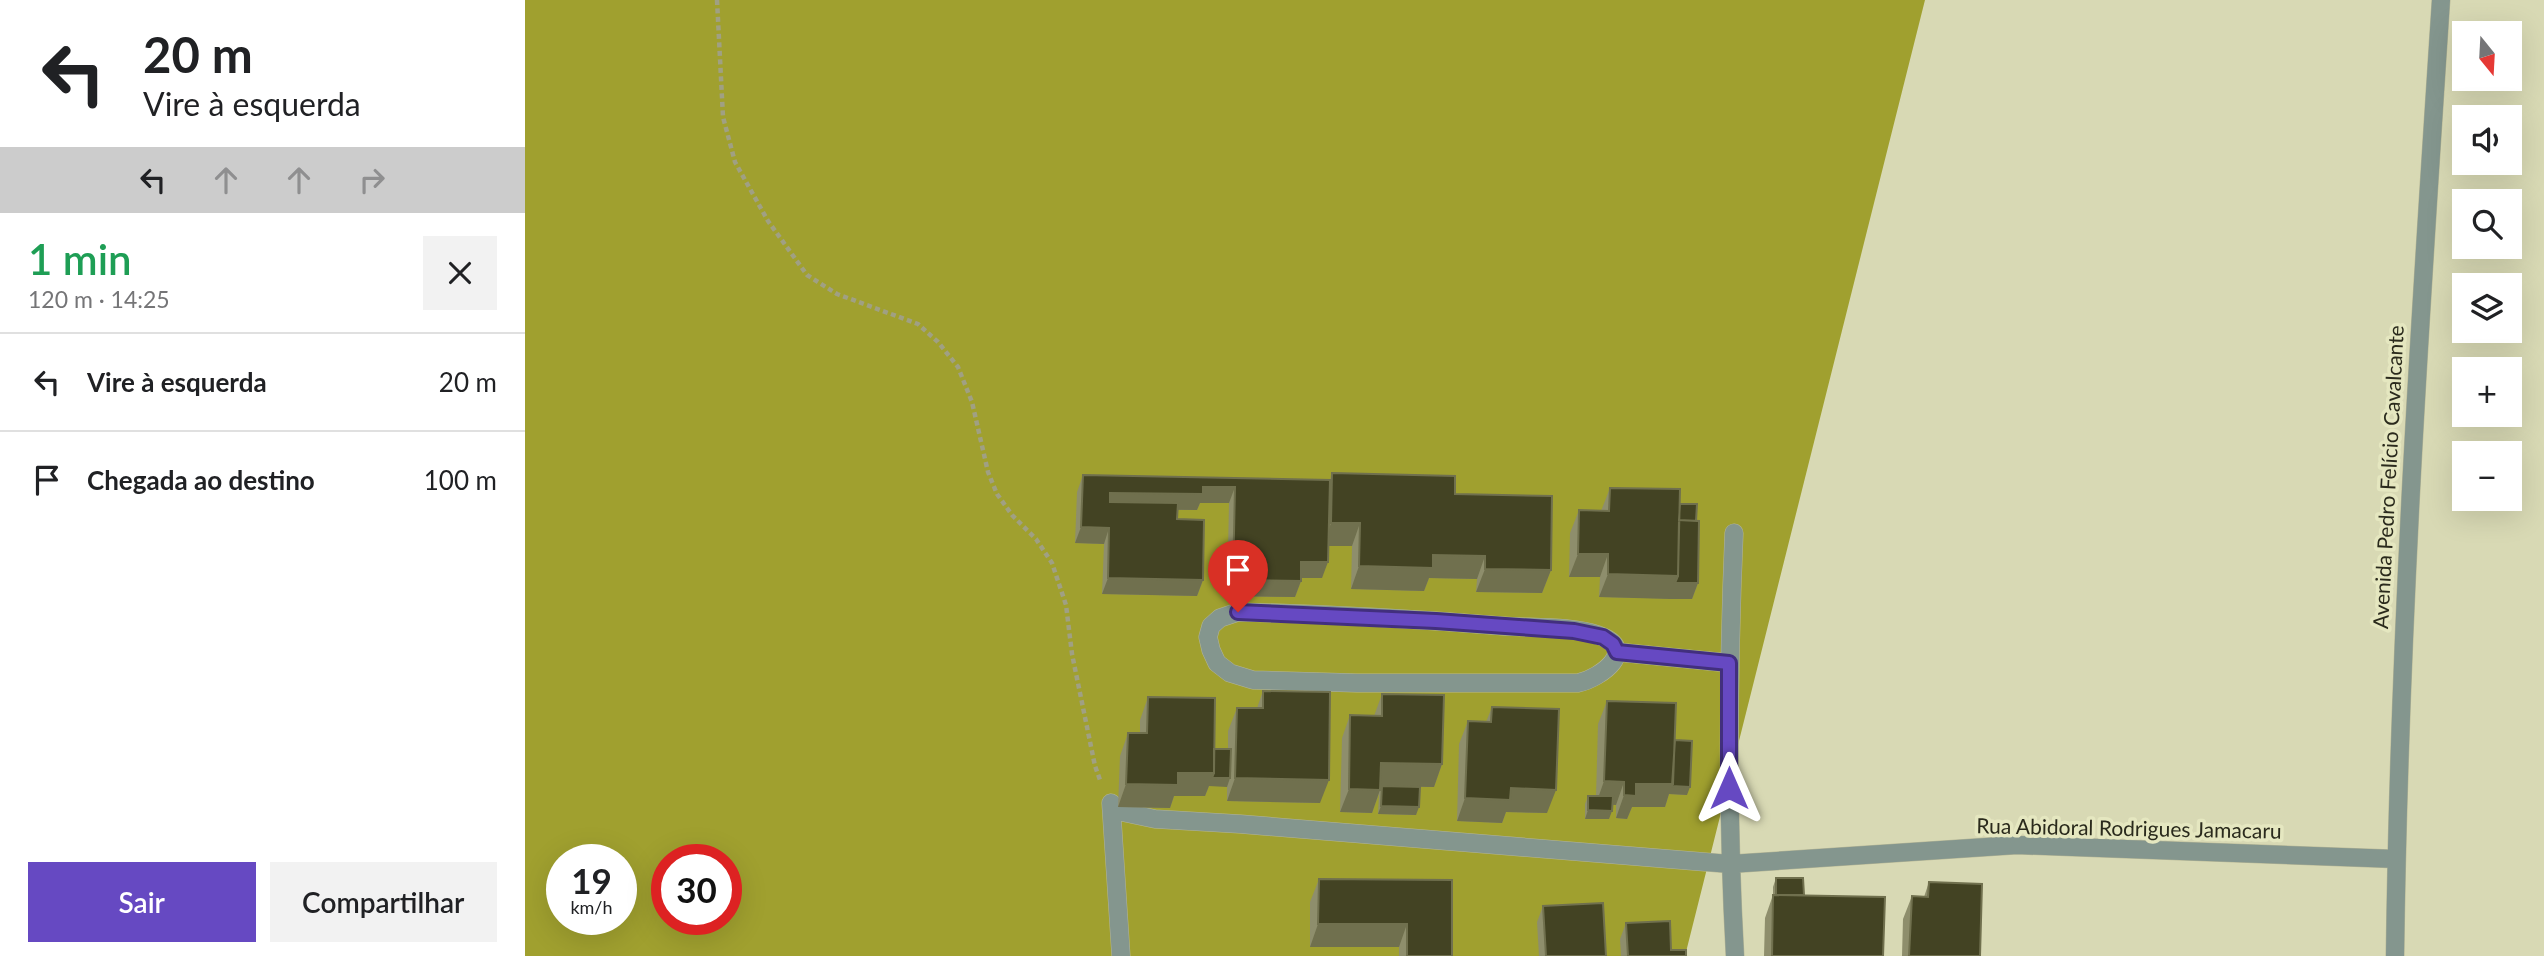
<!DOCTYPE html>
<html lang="pt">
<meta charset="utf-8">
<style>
body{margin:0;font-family:Lato,sans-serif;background:#f2f2f2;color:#202124;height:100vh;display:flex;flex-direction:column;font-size:26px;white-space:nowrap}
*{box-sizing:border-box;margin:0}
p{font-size:23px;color:#757577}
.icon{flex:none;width:38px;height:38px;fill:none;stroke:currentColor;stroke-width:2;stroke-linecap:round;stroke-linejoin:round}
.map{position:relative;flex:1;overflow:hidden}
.drawer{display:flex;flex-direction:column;background:#fff;width:525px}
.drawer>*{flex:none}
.top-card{background:#fff;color:#202124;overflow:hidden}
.needle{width:46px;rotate:162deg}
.controls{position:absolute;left:1927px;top:21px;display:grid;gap:14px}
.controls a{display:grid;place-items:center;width:70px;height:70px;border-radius:0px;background:#fff;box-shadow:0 7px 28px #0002;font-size:35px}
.speed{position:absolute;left:21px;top:844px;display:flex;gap:14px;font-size:35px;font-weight:700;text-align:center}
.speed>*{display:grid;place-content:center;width:91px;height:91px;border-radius:50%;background:#fff;box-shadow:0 7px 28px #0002;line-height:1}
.speed small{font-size:18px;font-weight:400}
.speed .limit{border:10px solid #d22;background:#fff;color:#111}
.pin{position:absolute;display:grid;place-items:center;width:60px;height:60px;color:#fff;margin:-72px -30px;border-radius:50% 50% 50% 0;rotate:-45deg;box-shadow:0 0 7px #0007}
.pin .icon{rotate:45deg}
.me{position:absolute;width:77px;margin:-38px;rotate:0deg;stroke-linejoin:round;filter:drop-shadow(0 0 5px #0008)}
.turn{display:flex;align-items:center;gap:24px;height:147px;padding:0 28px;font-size:32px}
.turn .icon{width:91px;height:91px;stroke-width:2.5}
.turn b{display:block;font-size:49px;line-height:60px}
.lanes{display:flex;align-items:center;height:66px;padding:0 28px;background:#0003;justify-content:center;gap:35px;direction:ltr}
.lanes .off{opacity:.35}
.round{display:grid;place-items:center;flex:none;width:74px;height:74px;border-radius:0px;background:#f2f2f2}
.head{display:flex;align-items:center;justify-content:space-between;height:119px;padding:0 28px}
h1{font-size:42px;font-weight:600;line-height:52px;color:#1e9e55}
.button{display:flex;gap:14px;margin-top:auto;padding:14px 28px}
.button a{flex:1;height:80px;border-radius:0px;background:#6649c2;color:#fff;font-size:28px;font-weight:600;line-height:80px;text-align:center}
.button a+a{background:#f2f2f2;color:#202124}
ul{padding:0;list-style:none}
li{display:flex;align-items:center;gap:21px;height:98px;padding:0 28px;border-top:2px solid #e0e0e0}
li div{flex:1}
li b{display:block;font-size:26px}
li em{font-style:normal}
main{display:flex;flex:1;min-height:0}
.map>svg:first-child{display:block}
.forest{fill:#a0a02f;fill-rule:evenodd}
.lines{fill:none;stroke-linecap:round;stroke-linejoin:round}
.minor-casing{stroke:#b5b696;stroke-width:19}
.path{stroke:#a0a083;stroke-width:4.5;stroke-dasharray:5 3.5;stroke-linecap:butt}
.minor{stroke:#84968e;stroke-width:18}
.wall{fill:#8e8e6c}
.shaded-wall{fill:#70704e}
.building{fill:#434323;stroke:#70704e;stroke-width:2}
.route-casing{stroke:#422f7e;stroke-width:18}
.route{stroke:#6649c2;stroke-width:12}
.labels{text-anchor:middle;stroke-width:7;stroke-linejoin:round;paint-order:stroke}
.street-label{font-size:21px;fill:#2a2a1c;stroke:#e5e7c0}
</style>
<main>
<section class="drawer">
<div class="top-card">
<div class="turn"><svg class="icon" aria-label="left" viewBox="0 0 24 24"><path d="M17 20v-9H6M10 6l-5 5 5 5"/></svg><div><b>20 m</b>Vire à esquerda</div></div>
<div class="lanes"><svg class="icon" aria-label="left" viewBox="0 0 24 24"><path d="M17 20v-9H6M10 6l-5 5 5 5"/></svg><svg class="icon off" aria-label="ahead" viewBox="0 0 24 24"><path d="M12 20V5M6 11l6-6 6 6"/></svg><svg class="icon off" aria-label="ahead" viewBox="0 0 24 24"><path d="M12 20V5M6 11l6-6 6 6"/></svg><svg class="icon off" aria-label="right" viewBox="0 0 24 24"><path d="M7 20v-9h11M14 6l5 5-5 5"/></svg></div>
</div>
<div class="head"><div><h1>1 min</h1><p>120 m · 14:25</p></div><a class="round"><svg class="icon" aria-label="close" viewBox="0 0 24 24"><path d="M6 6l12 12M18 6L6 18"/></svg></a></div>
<ul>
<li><svg class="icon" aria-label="left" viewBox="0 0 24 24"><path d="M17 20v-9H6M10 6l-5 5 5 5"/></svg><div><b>Vire à esquerda</b></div><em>20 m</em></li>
<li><svg class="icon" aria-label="arrive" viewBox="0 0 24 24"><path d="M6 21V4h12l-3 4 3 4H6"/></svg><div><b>Chegada ao destino</b></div><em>100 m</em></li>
</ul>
<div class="button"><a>Sair</a><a>Compartilhar</a></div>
</section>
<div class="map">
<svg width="2019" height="956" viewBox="0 0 2019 956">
<rect width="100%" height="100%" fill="#d8d9b4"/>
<path class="forest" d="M 0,0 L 1400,0 L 1160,956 L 0,956 ZM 37,859 L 96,859 L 96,919 L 37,919 ZM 142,859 L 201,859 L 201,919 L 142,919 Z"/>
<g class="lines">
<g class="minor-casing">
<path id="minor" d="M 1209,533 C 1203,674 1202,815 1210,956
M 713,612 C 801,614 890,619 978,626 C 1007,628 1047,626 1073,635 C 1115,649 1076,678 1053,683 L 832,683 L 728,680 L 705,673 L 692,663 L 686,650 L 683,637 L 686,626 L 695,618 Z
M 1092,652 L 1204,663
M 586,803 L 597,812 L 630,819 L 715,824 L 1205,864 L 1492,845 L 1871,859
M 586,803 L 596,956
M 1870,956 C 1874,637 1895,319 1916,0"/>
</g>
<path class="path" d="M 192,0 L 198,117 L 210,162 L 243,221 L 282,275 L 312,294 L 393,324 L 413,342 L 433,367 L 447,402 L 463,472 L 472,494 L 487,515 L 511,539 L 527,563 L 541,605 L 547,654 L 570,766 L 575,780"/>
<use href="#minor" class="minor"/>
</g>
<path class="wall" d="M 807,473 L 930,494 L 1026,570 L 1017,593 L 951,592 L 952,579 L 904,578 L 899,591 L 826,589 L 827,546 L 803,546 L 797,578 L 776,578 L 776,581 L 770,597 L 702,596 L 704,503 L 675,503 L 672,510 L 652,510 L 652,519 L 678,580 L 672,596 L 577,594 L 579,544 L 550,543 L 552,492 L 558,475 L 805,480 Z
M 1085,488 L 1155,504 L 1171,521 L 1173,583 L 1167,599 L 1074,597 L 1075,577 L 1044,577 L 1045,533 L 1054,510 L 1076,511 Z
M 738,691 L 795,803 L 702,801 L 702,786 L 684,786 L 680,796 L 649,796 L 645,808 L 593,807 L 595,756 L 603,733 L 615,733 L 615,720 L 623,697 L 689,749 L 703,749 L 703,731 L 712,708 L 732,708 Z
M 857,694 L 917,764 L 909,787 L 895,787 L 891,815 L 853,814 L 854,794 L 847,813 L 815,812 L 817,738 L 825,715 L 849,716 Z
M 1082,701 L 1150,740 L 1162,795 L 1144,794 L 1140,807 L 1107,807 L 1102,819 L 1091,818 L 1091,805 L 1087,805 L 1084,819 L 1060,819 L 1060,804 L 1063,796 L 1071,796 L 1073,724 Z
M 967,707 L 1022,813 L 981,812 L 977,823 L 932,821 L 934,744 L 943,721 L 961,722 Z
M 1251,878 L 1279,895 L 1358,956 L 1239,956 L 1240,918 L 1248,895 L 1248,887 Z
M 794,879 L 927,880 L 927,956 L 874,956 L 874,947 L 785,947 L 785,902 Z
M 1404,882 L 1455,956 L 1377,956 L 1378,919 L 1387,896 L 1399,897 Z
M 1018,906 L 1081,956 L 1014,956 L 1012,922 Z
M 1101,923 L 1146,950 L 1161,956 L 1096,956 L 1095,939 Z"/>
<path class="shaded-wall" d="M 678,487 L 710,487 L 704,503 L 675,503 L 672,510 L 579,509 L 585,493 Z
M 806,523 L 835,523 L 827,546 L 798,546 Z
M 556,527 L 584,528 L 579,544 L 550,543 Z
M 1053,554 L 1083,554 L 1075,577 L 1044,577 Z
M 908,555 L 960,556 L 952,579 L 904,578 L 899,591 L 826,589 L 834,566 Z
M 776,562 L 803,562 L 797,578 L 771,578 Z
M 960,569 L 1026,570 L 1017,593 L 951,592 Z
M 1083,574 L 1153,576 L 1145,599 L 1074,597 Z
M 583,578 L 678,580 L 672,596 L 577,594 Z
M 708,580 L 776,581 L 770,597 L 702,596 Z
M 1150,583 L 1173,583 L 1167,599 L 1145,599 Z
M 856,763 L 917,764 L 909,787 L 847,786 Z
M 653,773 L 689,773 L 705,778 L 702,787 L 684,786 L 680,796 L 649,796 L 645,808 L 593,807 L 601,784 Z
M 710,778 L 804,780 L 795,803 L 702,801 Z
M 1079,781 L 1099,782 L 1091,805 L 1071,804 Z
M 1111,784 L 1148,784 L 1165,787 L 1162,795 L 1144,794 L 1140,807 L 1107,807 L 1102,819 L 1091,818 L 1099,795 Z
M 986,788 L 1031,790 L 1022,813 L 981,812 L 977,823 L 932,821 L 940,798 Z
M 824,789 L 855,790 L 847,813 L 815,812 Z
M 856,806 L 894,807 L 891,815 L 853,814 Z
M 1063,810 L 1087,811 L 1084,819 L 1060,819 Z
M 793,924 L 882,924 L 874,947 L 785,947 Z"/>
<path class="building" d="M 807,473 L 930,476 L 930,494 L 1027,496 L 1026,570 L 960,569 L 960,556 L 908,555 L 908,568 L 834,566 L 835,523 L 806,523 Z
M 558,475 L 805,480 L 803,562 L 776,562 L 776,581 L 708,580 L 710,487 L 678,487 L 678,494 L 585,493 L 585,502 L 653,503 L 652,519 L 679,520 L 678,580 L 583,578 L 584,528 L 556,527 Z
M 1085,488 L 1155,489 L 1153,576 L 1083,574 L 1083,554 L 1053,554 L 1054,510 L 1084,511 Z
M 1155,504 L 1172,504 L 1171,521 L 1154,520 Z
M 1154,520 L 1174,521 L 1173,583 L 1150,583 L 1153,576 Z
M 738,691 L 805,692 L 804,780 L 710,778 L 712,708 L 738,708 Z
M 857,694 L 919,695 L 917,764 L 856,763 L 855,790 L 824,789 L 825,715 L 857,716 Z
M 623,697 L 690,698 L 689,773 L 653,773 L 653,785 L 601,784 L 603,733 L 622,733 Z
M 1082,701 L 1151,703 L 1148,784 L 1111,784 L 1111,796 L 1099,795 L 1099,782 L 1079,781 Z
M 967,707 L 1034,709 L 1031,790 L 986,788 L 985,800 L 940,798 L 943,721 L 966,722 Z
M 1150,740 L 1167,741 L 1165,787 L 1147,786 Z
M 689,749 L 706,749 L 705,778 L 687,778 L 689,773 Z
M 857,786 L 895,787 L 894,807 L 856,806 Z
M 1063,796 L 1088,796 L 1087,811 L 1063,810 Z
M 1251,878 L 1278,878 L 1279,895 L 1251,895 Z
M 794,879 L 927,880 L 927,956 L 882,956 L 882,924 L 793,924 Z
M 1404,882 L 1457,884 L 1455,956 L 1384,956 L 1387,896 L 1403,897 Z
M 1248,895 L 1360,897 L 1358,956 L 1247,956 Z
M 1078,903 L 1081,956 L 1021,956 L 1018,906 Z
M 1145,921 L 1146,950 L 1161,950 L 1161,956 L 1103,956 L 1101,923 Z"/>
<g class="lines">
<g class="route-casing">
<path id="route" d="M 713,612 L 911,621 L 1049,631 L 1078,637 L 1088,644 L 1092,652 L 1204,663 L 1204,788"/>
</g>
<use href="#route" class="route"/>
</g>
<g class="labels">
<g class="street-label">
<text transform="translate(1864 477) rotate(-87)" y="7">Avenida Pedro Felício Cavalcante</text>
<text transform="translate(1604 829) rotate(1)" y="7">Rua Abidoral Rodrigues Jamacaru</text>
</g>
</g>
</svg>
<div class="controls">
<a><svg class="needle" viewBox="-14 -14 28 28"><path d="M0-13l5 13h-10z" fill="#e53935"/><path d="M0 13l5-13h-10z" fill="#757577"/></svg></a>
<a><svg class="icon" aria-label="sound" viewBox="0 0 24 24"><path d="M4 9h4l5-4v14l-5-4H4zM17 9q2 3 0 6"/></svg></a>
<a><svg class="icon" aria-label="search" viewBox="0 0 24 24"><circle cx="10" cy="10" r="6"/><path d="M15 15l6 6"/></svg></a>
<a><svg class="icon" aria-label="layers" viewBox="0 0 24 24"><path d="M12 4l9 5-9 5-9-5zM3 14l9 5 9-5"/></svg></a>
<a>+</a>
<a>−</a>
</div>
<div class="speed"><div>19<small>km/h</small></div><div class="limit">30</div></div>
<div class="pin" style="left:713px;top:612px;background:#d93025"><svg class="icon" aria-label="arrive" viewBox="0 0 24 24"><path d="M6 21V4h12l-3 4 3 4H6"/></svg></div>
<svg class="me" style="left:1204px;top:788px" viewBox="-20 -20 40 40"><path d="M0-17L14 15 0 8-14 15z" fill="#6649c2" stroke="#fff" stroke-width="4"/></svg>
</div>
</main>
